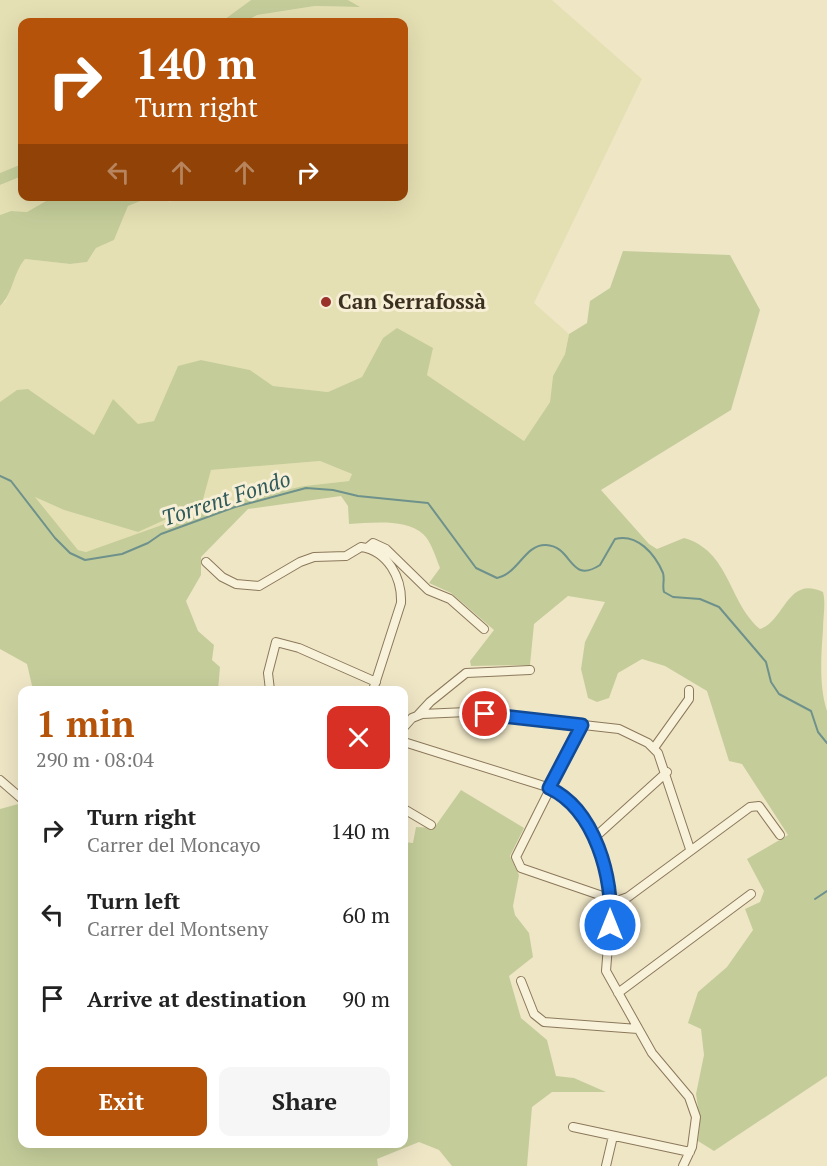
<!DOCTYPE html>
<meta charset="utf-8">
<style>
body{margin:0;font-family:"PT Serif",serif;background:#f6f6f6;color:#222;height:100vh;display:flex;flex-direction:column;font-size:22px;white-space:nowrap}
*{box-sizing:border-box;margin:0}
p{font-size:20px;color:#767676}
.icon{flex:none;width:33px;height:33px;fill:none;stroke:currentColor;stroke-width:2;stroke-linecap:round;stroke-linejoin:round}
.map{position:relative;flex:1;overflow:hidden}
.panel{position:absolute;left:18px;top:686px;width:390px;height:462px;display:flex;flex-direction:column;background:#fff;border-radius:12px;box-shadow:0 6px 24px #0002}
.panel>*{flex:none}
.banner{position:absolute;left:18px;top:18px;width:390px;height:183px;border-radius:12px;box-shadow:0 6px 24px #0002;background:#b45309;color:#fff;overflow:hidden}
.pin{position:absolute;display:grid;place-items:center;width:51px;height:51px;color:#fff;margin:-26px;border:3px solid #fff;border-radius:50%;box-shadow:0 2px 6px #0007}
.me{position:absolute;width:66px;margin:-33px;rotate:0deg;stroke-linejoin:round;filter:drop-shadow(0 0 4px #0008)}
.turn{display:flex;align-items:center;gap:21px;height:126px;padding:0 18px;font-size:27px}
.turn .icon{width:78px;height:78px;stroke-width:2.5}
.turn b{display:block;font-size:42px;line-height:51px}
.lanes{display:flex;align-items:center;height:57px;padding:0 18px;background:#0003;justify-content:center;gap:30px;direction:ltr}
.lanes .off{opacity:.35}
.round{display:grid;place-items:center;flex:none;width:63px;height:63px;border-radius:12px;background:#f6f6f6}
.head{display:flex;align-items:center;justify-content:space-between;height:102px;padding:0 18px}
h1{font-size:36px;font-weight:700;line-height:45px;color:#b45309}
.cta{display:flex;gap:12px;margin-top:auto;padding:12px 18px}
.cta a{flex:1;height:69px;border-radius:12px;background:#b45309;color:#fff;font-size:24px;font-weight:700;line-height:69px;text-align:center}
.cta a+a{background:#f6f6f6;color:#222}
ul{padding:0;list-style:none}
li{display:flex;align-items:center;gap:18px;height:84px;padding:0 18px}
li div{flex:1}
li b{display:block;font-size:22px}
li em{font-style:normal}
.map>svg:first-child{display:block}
.farmland{fill:#e5e0b3}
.green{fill:#c4cd9a;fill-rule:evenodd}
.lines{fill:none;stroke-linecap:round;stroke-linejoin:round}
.stream{stroke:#6e918b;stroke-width:2}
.minor-casing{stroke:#8b785b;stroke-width:10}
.minor{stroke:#f9f2da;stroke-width:8}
.route-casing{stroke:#114b97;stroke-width:15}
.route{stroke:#1a73e8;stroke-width:10}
.poi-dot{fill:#9a322b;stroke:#f6efd6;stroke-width:2}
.labels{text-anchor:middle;stroke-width:6;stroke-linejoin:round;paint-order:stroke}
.poi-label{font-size:21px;font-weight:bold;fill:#3b2f1f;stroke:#f6efd6;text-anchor:start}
.water-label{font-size:22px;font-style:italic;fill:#2f5a5b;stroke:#f6efd6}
</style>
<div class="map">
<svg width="827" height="1166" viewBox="0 0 827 1166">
<rect width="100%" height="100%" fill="#efe6c6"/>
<path class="farmland" d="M 0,0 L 251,0 L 221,22 L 22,22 L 22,164 L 0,173 Z
M 348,0 L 552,0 L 642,79 L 534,303 L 569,334 L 565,354 L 553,376 L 550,402 L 524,441 L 427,375 L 383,338 L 362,377 L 328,392 L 273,386 L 250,370 L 201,360 L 178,367 L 154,421 L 94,435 L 28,389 L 0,402 L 0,306 L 6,301 L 16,270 L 25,259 L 70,264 L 87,262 L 96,248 L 114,240 L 128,206 L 150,196 L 171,202 L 170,197 L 404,196 L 404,22 L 245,22 L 257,15 L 315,6 L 358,7 Z
M 22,176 L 22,196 L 53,197 L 27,212 L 11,211 L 0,215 L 0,185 Z
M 320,461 L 352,474 L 349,481 L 304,486 L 86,552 L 78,550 L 34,496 L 64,510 L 138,532 L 211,470 Z"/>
<path class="green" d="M 251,0 L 348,0 L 360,7 L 315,6 L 257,15 L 245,22 L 221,22 Z
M 22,164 L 22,176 L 0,185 L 0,173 Z
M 53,197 L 150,197 L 128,206 L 114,240 L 96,248 L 87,262 L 70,264 L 25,259 C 13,273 13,294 0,306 L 0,215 L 11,211 L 27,212 Z
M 623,251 L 730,255 L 760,310 L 731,410 L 601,490 L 649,544 L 657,549 L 684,538 C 730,551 728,602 760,629 C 785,621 787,575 823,592 C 826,604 823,617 823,630 C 821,656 819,686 827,711 L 827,1076 L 714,1151 L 698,1141 L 700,1121 L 696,1094 L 704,1055 L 701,1029 L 688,1023 L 698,992 L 727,967 L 753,930 L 745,909 L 760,902 L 764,891 L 747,859 L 788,835 L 742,764 L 729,761 L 707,691 L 665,666 L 642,659 L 618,673 L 609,698 L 597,702 L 588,698 L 581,669 L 585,642 L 605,602 L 568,596 L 534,624 L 530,665 L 471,666 L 470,661 L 494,630 L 451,593 L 429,583 L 440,568 C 436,558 431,541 423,534 C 405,518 371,523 349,524 L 348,506 L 341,496 L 248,509 L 201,557 L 201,575 L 186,601 L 198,631 L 214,645 L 212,660 L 220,667 L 218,690 L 33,690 L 27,664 L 0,649 L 0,402 L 17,390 L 28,389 L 94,435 L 113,399 L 138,424 L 154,421 L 178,366 L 201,360 L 250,370 L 273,386 L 328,392 L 362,377 L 383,338 L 397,328 L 433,348 L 427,375 L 524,441 L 550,402 L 553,376 L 565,354 L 569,334 L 587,323 L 590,301 L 610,288 ZM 320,461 L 352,474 L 349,481 L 304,486 L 221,504 L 86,552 L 78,550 L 35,497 L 64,510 L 138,532 L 202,503 L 211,470 Z
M 461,790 L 524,828 L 510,856 L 519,875 L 513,906 L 515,915 L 529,933 L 533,957 L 509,976 L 521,1018 L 547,1040 L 556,1076 L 574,1078 L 606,1092 L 552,1092 L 532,1107 L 527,1166 L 452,1166 L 439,1150 L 419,1142 L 377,1159 L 378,1166 L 0,1166 L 0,809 L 22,803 L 22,1143 L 404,1143 L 404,842 L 413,843 L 416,827 L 434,828 Z"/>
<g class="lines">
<path class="stream" d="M 0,476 L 11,481 L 55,538 L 70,553 L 85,560 L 122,554 L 148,543 L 161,534 L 235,507 L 306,488 L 333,490 L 358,496 L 428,503 L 476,568 L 497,578 C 518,574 525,544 546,545 C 573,546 569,585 600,565 L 615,539 C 637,533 655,554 663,573 C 665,579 662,586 664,592 L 673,597 L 700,599 L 719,607 L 766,662 L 771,682 L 779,694 L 811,711 L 818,732 L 827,743
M 815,899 L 827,891"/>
<g class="minor-casing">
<path id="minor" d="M 367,548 L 373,543 L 386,549 L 428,590 L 450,599 L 484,629
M 206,562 L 222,577 L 236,584 L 259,586 L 300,562 L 314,557 L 346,556 L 361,547 C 388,551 402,578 401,603 L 373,690
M 270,690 L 268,673 L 276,642 L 299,648 L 376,682
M 418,715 L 430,702 L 466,673 L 530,670
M 582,725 L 516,857 L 521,868 L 617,901 L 628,897 L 750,807 L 759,806 L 780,835
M 404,727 L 412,718 L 422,714 L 467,712 L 619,729 L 648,743 L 658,753 L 690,849
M 404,742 L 544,786 L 570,801 L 587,826 L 601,857 L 611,907 L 606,971 L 652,1053 L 689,1097 L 696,1117 L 692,1147 L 683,1166
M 654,748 L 689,699 L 689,690
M 0,780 L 22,799
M 404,809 L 431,825
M 593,839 L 667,772
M 521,981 L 534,1014 L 544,1022 L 638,1029
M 618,993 L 751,894
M 573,1127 L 690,1152
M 606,1166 L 613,1136"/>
</g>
<use href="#minor" class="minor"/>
</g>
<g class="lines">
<g class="route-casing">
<path id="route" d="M 485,714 L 582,725 L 549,788 C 595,809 614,879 610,925"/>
</g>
<use href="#route" class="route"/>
</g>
<circle class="poi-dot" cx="326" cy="302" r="6"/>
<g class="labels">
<g class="poi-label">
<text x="338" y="309">Can Serrafossà</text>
</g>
<g class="water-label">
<text transform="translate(226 498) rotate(-18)" y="8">Torrent Fondo</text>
</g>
</g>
</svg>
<div class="pin" style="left:485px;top:714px;background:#d93025"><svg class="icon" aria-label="arrive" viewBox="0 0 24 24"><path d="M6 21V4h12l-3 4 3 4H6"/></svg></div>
<svg class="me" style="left:610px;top:925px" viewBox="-20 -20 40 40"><circle r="17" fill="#1a73e8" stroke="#fff" stroke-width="3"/><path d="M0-11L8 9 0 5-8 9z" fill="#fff"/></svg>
<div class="banner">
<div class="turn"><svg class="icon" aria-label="right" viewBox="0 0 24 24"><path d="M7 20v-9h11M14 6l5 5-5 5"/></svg><div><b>140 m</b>Turn right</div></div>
<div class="lanes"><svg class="icon off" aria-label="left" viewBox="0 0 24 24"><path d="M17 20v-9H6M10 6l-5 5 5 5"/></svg><svg class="icon off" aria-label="ahead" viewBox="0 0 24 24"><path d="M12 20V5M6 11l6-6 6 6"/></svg><svg class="icon off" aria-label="ahead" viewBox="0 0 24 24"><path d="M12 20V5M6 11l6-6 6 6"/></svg><svg class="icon" aria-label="right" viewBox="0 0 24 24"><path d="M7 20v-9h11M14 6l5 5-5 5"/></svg></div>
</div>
<section class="panel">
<div class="head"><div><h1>1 min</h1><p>290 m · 08:04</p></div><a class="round" style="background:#d93025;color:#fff"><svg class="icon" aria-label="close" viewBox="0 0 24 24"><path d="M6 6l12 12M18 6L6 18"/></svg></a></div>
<ul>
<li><svg class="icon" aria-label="right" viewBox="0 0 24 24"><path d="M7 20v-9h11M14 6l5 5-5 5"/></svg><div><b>Turn right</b><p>Carrer del Moncayo</p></div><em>140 m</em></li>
<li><svg class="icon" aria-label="left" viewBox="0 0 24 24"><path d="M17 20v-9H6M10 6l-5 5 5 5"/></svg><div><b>Turn left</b><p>Carrer del Montseny</p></div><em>60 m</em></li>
<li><svg class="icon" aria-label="arrive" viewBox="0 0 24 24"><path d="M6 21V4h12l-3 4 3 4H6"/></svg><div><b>Arrive at destination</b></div><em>90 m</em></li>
</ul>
<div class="cta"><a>Exit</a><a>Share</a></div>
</section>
</div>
